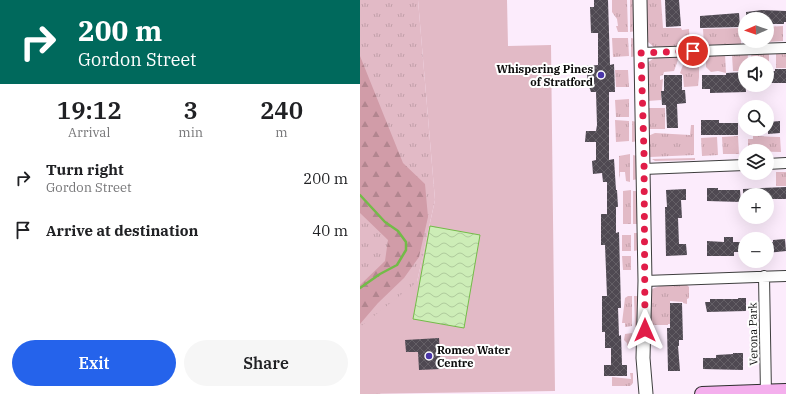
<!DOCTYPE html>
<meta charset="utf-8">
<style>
body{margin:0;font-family:"IBM Plex Serif",serif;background:#f6f6f6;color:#202124;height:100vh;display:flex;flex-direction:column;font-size:15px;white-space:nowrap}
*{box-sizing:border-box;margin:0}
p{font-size:13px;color:#757577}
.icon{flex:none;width:22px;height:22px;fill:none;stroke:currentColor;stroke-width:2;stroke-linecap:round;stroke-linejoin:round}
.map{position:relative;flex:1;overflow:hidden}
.drawer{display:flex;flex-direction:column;background:#fff;width:360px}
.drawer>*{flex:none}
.top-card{background:#00695c;color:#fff;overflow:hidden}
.needle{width:26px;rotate:268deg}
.buttons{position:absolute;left:378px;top:12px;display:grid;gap:8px}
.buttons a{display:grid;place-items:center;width:36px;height:36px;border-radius:50%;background:#fff;box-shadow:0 4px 16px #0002;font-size:20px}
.pin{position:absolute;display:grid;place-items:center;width:34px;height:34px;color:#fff;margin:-17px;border:2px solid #fff;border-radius:50%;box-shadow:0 1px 4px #0007}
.me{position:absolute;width:44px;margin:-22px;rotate:0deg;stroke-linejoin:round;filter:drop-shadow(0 0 3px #0008)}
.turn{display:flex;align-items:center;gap:14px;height:84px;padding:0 12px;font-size:18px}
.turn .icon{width:52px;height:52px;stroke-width:2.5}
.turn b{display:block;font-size:28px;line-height:34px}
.eta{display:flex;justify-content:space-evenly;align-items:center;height:68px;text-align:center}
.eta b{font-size:24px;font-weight:600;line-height:28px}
.cta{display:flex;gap:8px;margin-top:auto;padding:8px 12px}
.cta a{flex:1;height:46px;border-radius:24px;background:#2563eb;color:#fff;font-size:16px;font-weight:600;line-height:46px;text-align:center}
.cta a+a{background:#f6f6f6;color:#202124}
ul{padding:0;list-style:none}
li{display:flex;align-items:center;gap:12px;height:52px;padding:0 12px}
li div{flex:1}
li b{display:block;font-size:15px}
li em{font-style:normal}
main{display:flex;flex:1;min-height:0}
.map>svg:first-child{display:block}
.grass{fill:url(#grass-tufts)}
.forest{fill:url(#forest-firs)}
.park{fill:#e2bac6}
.water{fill:url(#water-waves);stroke:#73bb48}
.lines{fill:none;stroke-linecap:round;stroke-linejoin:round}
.stream{stroke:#73bb48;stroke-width:2.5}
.building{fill:url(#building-cross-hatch)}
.minor-casing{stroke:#3e3e3e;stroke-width:12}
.tertiary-casing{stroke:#3e3e3e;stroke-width:15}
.secondary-casing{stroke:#2d2d2d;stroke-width:16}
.minor{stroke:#fff;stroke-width:10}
.tertiary{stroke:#fff;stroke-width:13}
.secondary{stroke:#f4afed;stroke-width:14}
.route{stroke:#e11d48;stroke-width:7;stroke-dasharray:0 12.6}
.poi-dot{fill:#4a36a8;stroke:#fff;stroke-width:1.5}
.labels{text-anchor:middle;stroke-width:4;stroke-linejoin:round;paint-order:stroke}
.poi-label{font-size:11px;font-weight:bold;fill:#0b0b0b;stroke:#fff;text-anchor:end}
.street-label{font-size:11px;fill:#0b0b0b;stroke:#fff}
</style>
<main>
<section class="drawer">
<div class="top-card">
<div class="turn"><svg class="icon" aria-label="right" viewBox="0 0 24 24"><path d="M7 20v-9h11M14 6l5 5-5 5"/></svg><div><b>200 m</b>Gordon Street</div></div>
</div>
<div class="eta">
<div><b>19:12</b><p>Arrival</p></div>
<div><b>3</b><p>min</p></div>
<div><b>240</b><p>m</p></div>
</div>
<ul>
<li><svg class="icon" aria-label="right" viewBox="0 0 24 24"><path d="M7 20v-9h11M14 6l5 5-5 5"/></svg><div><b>Turn right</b><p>Gordon Street</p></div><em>200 m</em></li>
<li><svg class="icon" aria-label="arrive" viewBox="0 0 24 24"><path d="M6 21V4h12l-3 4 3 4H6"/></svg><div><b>Arrive at destination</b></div><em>40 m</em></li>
</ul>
<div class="cta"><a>Exit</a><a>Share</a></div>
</section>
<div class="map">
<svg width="426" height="394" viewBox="0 0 426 394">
<defs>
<pattern id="grass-tufts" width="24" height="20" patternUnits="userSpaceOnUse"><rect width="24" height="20" fill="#e2bac6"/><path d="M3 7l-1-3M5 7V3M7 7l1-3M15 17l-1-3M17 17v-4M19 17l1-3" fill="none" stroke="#c19fa9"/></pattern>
<pattern id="forest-firs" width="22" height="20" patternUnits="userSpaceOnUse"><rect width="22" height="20" fill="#d19ca8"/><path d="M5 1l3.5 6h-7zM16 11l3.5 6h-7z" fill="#b2858f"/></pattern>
<pattern id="water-waves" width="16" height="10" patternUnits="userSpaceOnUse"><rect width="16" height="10" fill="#cdedb7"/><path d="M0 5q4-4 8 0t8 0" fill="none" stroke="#afca9c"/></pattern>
<pattern id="building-cross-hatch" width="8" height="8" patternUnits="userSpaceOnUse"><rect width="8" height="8" fill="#4f4952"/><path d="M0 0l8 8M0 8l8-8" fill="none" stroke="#645f66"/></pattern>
</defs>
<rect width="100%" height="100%" fill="#fcecfc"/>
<path class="grass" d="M 0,0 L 58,0 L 75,200 L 57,282 L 58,283 L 22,390 L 20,394 L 0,394 Z
M 252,0 L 267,0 L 268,32 L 258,32 L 256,26 L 258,26 L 257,19 L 252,12 Z
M 270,0 L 276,0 L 276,31 L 270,32 Z
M 286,0 L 301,0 L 303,28 L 321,28 L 322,30 L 329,29 L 330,46 L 294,47 L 288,42 Z
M 423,26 L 423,41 L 407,42 L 407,27 Z
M 381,28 L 381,44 L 344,45 L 343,29 Z
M 252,38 L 268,38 L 269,56 L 253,57 Z
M 271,38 L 276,39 L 277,56 L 271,57 Z
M 391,53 L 409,53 L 409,68 L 407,68 L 407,63 L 392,63 Z
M 416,53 L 426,53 L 426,68 L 416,68 Z
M 365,54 L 366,73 L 358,71 L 351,72 L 346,67 L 346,55 Z
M 339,55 L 339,77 L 338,86 L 324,87 L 323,75 L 320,73 L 326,57 Z
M 372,55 L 388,55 L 387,63 L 385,63 L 385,71 L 373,71 Z
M 319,57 L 314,71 L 304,72 L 303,75 L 300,76 L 300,80 L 303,79 L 301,100 L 288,101 L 287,63 L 294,58 Z
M 255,70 L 268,70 L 269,87 L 256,87 Z
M 269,99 L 269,117 L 256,117 L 255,100 Z
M 288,108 L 305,108 L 305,129 L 288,129 Z
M 255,120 L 269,121 L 269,141 L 256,142 Z
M 272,121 L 277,122 L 278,141 L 272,142 Z
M 331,125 L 334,125 L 334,155 L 290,157 L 288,136 L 295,133 L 330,135 Z
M 378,136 L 379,154 L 363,154 L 362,137 Z
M 393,136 C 402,136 411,137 420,137 L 421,152 L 388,151 L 388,139 L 393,139 Z
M 357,137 L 358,155 L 342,156 L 341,138 Z
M 270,154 L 270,182 L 266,181 L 265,172 L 260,172 L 259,179 L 259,156 Z
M 273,155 L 277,156 L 278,179 L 273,180 Z
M 335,158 L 335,160 L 295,161 L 292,159 Z
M 416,172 L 426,172 L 426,186 L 416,186 Z
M 271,190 L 271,224 L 263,224 L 263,191 Z
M 273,191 L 278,191 L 279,224 L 273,224 Z
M 274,233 L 278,233 L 279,250 L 274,251 Z
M 262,235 L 271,235 L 271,251 L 262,251 Z
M 262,256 L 271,256 L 271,270 L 263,270 Z
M 304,285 L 327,285 L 329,287 L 329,298 L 327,299 L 327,304 L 323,303 L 323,302 L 310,301 L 310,324 L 308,324 L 308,325 L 291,325 L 290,291 L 294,288 Z
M 268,296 L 272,296 L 272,326 L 265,327 L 265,323 L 262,323 L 265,298 Z
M 274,296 L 279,296 L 279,326 L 275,327 Z
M 272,333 L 273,346 L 267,346 L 267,343 L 264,340 L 265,334 Z
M 270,373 L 273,373 L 273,383 L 270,386 L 252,386 L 252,377 L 271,379 Z"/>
<path class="forest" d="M 0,56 L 43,163 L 65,184 L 68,217 L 59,257 L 44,278 L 18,303 L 0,324 L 0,285 L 25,261 L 28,240 L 0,213 Z"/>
<path class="park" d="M 58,0 L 147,0 L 148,46 L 191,45 L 195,391 L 0,394 L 0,327 L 57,282 L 75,200 Z"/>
<path class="water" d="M 70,226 L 120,235 L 104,328 L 53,319 Z"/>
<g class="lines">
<path class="stream" d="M 0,195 L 25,222 L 38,231 L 46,242 L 46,250 L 37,265 L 20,274 L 0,288"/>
</g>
<path class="building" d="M 234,0 L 248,0 L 250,65 L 254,64 L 255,92 L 249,92 L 249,160 L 254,159 L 256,190 L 257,190 L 258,207 L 256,207 L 256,233 L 259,232 L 261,308 L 258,308 L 259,336 L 261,335 L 262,365 L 267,365 L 267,376 L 244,376 L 244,365 L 251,365 L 251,348 L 245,348 L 245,332 L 242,332 L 242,296 L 247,296 L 245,245 L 241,245 L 241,214 L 247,214 L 247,182 L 243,182 L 242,173 L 233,174 L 232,161 L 236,160 L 236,142 L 225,142 L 226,131 L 236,131 L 237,125 L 236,92 L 231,92 L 228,84 L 226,66 L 238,65 L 238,33 L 231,33 L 230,7 L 234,7 Z
M 305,0 L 319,0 L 321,26 L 306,27 Z
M 402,10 L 426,11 L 426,22 L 424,22 L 424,24 L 407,24 L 407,19 L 386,19 L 386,12 Z
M 379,13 L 380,27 L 340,28 L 340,16 Z
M 415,69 L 426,69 L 426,83 L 407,83 L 407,71 L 415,71 Z
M 385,72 L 386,92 L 350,93 L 350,89 L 342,89 L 342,75 L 366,75 L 366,73 Z
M 304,75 L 322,75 L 322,90 L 325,90 L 326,103 L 317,104 L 318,128 L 307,128 L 306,105 L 302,105 L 301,91 L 304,91 Z
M 341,120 L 359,120 L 359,123 L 378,123 L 378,135 L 341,135 Z
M 420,121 L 420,133 L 408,134 L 408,122 Z
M 426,187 L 426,199 L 407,199 L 407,195 L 383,195 L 383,189 Z
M 347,188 L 358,188 L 358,190 L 380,190 L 381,202 L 347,201 Z
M 326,189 L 326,200 L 321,200 L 322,218 L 318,218 L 319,244 L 326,244 L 327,255 L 306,256 L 305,207 L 307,207 L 306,190 Z
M 364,237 L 373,237 L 373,242 L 385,242 L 385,252 L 374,252 L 374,256 L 347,256 L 347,241 L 364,242 Z
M 425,239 L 426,251 L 407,253 L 407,242 L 413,242 L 413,240 Z
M 378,298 L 386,298 L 386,311 L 347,312 L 345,302 L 350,302 L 350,299 L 378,299 Z
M 310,303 L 322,303 L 323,340 L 319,340 L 319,346 L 318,346 L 320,371 L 308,371 L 307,328 L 310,328 Z
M 79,338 L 81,369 L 59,370 L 58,352 L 46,352 L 45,340 Z
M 373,353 L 383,353 L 383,370 L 343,369 L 343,358 L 356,358 L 356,355 L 373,354 Z"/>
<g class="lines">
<g class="minor-casing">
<path id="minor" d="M 281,53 L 426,48
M 407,164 L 426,163
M 283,169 L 385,165
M 404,276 L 406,394
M 285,281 L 426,276"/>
</g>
<g class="tertiary-casing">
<path id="tertiary" d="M 280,0 L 285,281 L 283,358 L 286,394"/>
</g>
<g class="secondary-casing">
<path id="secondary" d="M 342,394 L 426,391"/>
</g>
<use href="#minor" class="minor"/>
<use href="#tertiary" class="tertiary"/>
<use href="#secondary" class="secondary"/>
</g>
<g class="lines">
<path class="route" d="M 285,330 L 284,153 L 281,53 L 333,51"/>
</g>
<g class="poi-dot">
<circle cx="241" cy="75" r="4"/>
<circle cx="69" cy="356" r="4"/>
</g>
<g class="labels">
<g class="poi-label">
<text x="233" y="73">Whispering Pines<tspan x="233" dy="13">of Stratford</tspan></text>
<text x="77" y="354" text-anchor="start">Romeo Water<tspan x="77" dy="13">Centre</tspan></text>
</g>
<g class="street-label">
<text transform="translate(393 334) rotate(-91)" y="4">Verona Park</text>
</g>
</g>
</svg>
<div class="buttons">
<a><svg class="needle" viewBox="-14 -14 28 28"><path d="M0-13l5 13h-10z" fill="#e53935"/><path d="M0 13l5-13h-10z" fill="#757577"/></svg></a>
<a><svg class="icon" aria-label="sound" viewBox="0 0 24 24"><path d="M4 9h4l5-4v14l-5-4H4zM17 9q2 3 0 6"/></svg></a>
<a><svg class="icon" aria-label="search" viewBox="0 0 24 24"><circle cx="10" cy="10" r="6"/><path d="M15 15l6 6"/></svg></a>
<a><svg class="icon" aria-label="layers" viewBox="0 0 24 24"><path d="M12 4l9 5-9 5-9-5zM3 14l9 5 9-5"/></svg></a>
<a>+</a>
<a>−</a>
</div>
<div class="pin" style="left:333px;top:51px;background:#d93025"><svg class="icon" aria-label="arrive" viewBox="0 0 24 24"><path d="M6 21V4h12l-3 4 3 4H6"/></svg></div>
<svg class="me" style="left:285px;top:330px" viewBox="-20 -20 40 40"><path d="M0-17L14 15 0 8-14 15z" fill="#e11d48" stroke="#fff" stroke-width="4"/></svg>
</div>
</main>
